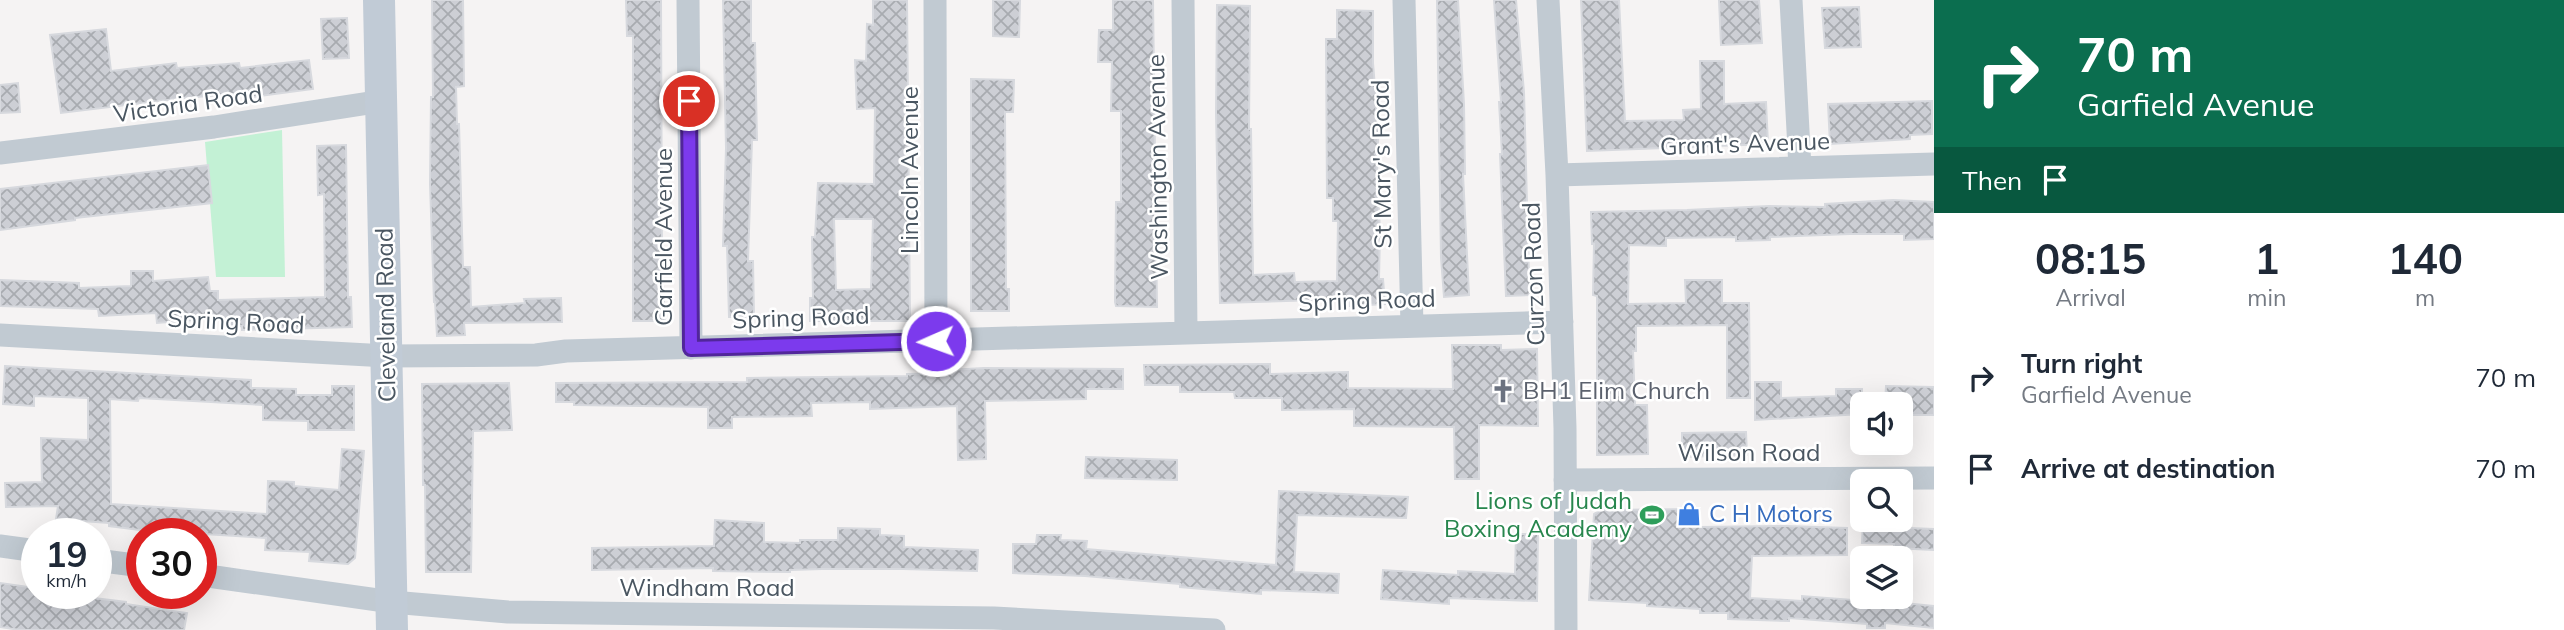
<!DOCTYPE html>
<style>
body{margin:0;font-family:Mulish,sans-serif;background:#f2f2f3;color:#1f2937;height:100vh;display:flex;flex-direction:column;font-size:26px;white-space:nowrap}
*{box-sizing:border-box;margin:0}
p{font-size:23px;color:#747a83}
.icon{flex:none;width:38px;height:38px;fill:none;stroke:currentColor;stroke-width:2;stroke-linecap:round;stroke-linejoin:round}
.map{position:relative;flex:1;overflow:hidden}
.sheet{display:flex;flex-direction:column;background:#fff;width:630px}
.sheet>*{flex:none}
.top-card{background:#0b6e4f;color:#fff;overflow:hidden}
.fabs{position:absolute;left:1850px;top:392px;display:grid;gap:14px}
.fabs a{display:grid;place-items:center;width:63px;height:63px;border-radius:10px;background:#fff;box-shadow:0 7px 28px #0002;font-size:35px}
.speed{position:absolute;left:21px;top:518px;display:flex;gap:14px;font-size:35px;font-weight:700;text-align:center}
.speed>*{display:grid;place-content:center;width:91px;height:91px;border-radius:50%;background:#fff;box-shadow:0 7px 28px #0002;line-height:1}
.speed small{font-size:18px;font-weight:400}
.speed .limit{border:10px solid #d22;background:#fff;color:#111}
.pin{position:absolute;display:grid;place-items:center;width:60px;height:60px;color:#fff;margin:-30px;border:4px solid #fff;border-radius:50%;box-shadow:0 2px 7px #0007}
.me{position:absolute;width:77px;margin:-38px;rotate:268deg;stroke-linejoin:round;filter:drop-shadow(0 0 5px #0008)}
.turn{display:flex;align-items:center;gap:24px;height:147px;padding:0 28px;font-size:32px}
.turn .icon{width:91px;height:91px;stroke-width:2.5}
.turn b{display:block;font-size:49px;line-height:60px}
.then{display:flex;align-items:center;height:66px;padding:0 28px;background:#0003;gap:14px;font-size:26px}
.eta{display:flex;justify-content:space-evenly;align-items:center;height:119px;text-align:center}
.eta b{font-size:42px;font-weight:700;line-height:49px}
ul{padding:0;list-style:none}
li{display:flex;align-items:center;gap:21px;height:91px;padding:0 28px}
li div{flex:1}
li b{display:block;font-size:26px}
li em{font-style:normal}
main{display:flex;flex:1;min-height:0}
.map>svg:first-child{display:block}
.garden{fill:#c3f1d5}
.building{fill:url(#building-cross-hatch);stroke:#d7d9de;stroke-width:2;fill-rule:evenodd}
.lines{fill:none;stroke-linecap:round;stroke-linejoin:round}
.street{stroke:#c1cad2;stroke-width:23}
.secondary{stroke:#c1cbd6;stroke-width:32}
.route-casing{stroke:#51269a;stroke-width:18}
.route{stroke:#7c3aed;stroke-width:12}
.labels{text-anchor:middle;stroke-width:5;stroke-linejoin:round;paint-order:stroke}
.street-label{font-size:24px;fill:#4a5661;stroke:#fff}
.worship-label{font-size:24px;fill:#5b616d;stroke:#fff;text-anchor:start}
.leisure-label{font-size:24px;fill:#27864d;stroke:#fff;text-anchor:end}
.shop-label{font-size:24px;fill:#366cbe;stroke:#fff;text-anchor:start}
</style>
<main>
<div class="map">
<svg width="1934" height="630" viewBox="0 0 1934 630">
<defs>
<pattern id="building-cross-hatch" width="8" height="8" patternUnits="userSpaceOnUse" patternTransform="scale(1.75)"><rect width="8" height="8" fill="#cdcfd5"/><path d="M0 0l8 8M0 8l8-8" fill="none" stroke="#a8abb0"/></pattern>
</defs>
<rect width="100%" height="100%" fill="#f5f3f3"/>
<path class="garden" d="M 282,130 L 285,277 L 216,277 L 205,142 Z"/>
<path class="building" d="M 432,0 L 463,0 L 464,86 L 456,87 L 457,124 L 459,124 L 463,267 L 470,267 L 471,307 L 525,303 L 524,299 L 561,298 L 562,322 L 464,323 L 465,335 L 437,336 L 435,302 L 434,302 L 430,184 L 431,97 L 433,97 Z
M 626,0 L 661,0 L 662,267 L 665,321 L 633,321 L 633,36 L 627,36 Z
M 723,0 L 751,0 L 751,43 L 755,43 L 757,140 L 752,140 L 748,261 L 753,261 L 754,317 L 729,317 L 727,246 L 723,246 L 726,148 Z
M 873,0 L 907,0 L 910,321 L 810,321 L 810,298 L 813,298 L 812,237 L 815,237 L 818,183 L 874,184 L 875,108 L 857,109 L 855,60 L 866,61 L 867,24 L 873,25 ZM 834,219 L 873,219 L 871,289 L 836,290 Z
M 993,0 L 1020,0 L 1019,37 L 993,36 Z
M 1113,0 L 1153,0 L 1157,307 L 1116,306 L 1115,302 L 1116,202 L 1121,202 L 1121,111 L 1111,111 L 1112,62 L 1098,62 L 1099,30 L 1113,30 Z
M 1437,0 L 1458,0 L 1464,104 L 1465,174 L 1463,174 L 1469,295 L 1444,297 L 1441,258 Z
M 1494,0 L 1516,0 L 1524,92 L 1529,277 L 1532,277 L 1532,295 L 1506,296 L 1500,154 L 1502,154 L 1499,102 L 1501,102 Z
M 1581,0 L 1619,0 L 1625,121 L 1684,120 L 1683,110 L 1701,109 L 1700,61 L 1724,61 L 1724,104 L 1766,102 L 1768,144 L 1587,151 Z
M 1719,0 L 1759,0 L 1762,43 L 1721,45 Z
M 1217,5 L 1250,6 L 1249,129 L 1251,129 L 1253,275 L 1294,273 L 1295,282 L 1337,281 L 1338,221 L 1333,221 L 1333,198 L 1327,198 L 1326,39 L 1337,39 L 1337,10 L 1373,11 L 1373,63 L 1375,87 L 1377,87 L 1376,112 L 1379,112 L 1377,173 L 1380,231 L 1379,279 L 1383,279 L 1385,304 L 1350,306 L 1350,299 L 1220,303 L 1216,114 Z
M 1859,7 L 1861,47 L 1825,48 L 1822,8 Z
M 347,18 L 349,58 L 323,59 L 321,19 Z
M 106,29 L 111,71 L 176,63 L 177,68 L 239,63 L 240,68 L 309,60 L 313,89 L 244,98 L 243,93 L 184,98 L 61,113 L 50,35 Z
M 971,79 L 1014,80 L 1013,112 L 1005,112 L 1006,289 L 1009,289 L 1009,311 L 971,311 Z
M 18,83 L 20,112 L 0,113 L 0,85 Z
M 1932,101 L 1932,134 L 1910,135 L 1910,139 L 1830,144 L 1828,104 Z
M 346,145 L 348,297 L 351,297 L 352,327 L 242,330 L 242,326 L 221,327 L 220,318 L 157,323 L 156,313 L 99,316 L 98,309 L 0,306 L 0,280 L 79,283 L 79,288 L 131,286 L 131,271 L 153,271 L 153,281 L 208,277 L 210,291 L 218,291 L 218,300 L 325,297 L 324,194 L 318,195 L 317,146 Z
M 208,165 L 212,203 L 75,218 L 75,220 L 0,230 L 0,189 Z
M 1893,200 L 1934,202 L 1934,239 L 1904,240 L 1904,234 L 1850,234 L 1770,237 L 1770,240 L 1736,241 L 1736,237 L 1666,238 L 1666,246 L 1629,245 L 1628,304 L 1686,303 L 1685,280 L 1722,280 L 1722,303 L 1749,303 L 1750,398 L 1727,398 L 1727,325 L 1636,326 L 1636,351 L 1633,351 L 1635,405 L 1647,405 L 1648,454 L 1597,455 L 1597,296 L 1593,295 L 1594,244 L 1592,244 L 1591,212 L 1687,210 L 1769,206 L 1825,207 L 1825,204 Z
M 1452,345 L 1501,345 L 1501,350 L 1537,349 L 1538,426 L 1479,425 L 1479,479 L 1455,479 L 1454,427 L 1354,426 L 1354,409 L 1282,410 L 1282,398 L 1235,398 L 1234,392 L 1180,392 L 1180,385 L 1145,385 L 1144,365 L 1270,364 L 1270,374 L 1348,372 L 1348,388 L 1453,389 Z
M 5,366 L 251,380 L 251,388 L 296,389 L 296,395 L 332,395 L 332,386 L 354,386 L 354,430 L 308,430 L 308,421 L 263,420 L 263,405 L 139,398 L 138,401 L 110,399 L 111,504 L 267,514 L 268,481 L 294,482 L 294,486 L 339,490 L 342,449 L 364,451 L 355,558 L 348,564 L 309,561 L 310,552 L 265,550 L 266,538 L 140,530 L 109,526 L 109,523 L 56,519 L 58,506 L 6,507 L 5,483 L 42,482 L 41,438 L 88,440 L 88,398 L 34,396 L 34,406 L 3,404 Z
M 984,368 L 1123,369 L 1123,389 L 1086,389 L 1086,399 L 985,401 L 986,459 L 958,460 L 957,406 L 870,409 L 870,402 L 811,403 L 812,416 L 732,417 L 732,428 L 708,428 L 708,407 L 574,405 L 574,402 L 556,402 L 556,383 L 747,382 L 747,378 L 907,376 L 907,374 L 949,373 L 949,370 Z
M 1755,382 L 1781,382 L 1781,398 L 1836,396 L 1836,389 L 1862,389 L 1862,414 L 1755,420 Z
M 509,383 L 512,430 L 473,431 L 471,572 L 426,572 L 425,485 L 423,485 L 422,384 Z
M 1886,386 L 1934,387 L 1934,415 L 1900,415 L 1900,404 L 1885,404 Z
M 1746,432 L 1747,455 L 1682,457 L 1682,433 Z
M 1086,457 L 1177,460 L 1177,480 L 1085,478 Z
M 1279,491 L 1408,497 L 1406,518 L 1297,515 L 1294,572 L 1339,574 L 1338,593 L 1261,590 L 1261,594 L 1180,587 L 1180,584 L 1085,576 L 1013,573 L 1013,544 L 1036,544 L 1037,535 L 1061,535 L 1060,540 L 1087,541 L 1086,549 L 1276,565 Z
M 1700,509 L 1700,527 L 1786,526 L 1847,528 L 1847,555 L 1752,556 L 1750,598 L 1802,601 L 1802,596 L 1866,601 L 1866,597 L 1884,597 L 1884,601 L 1934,606 L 1934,628 L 1885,623 L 1885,628 L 1867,628 L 1867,624 L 1789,618 L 1789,621 L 1728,619 L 1728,613 L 1700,613 L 1700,609 L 1647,606 L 1647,603 L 1589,600 L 1594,514 L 1600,510 Z
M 715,520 L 764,523 L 764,542 L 800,543 L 800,540 L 838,540 L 838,528 L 880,529 L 880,535 L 904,536 L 904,547 L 978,550 L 977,571 L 903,569 L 822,569 L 790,570 L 790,572 L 713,571 L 713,568 L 592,570 L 592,548 L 714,546 Z
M 1863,520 L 1885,520 L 1885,527 L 1934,529 L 1934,550 L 1894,548 L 1894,544 L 1862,543 Z
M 1516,534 L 1538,534 L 1537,601 L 1449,598 L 1449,604 L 1381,599 L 1383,570 L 1458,575 L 1458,571 L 1515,574 Z
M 0,583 L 36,588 L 36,593 L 94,595 L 94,598 L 126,602 L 126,604 L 187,613 L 184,630 L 20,630 L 0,627 Z"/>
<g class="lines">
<path class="street" d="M 688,0 L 691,348
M 935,0 L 936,341
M 1183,0 L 1186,333
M 1404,0 L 1412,326
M 1548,0 L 1557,175 L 1565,428 L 1566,630
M 1791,0 L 1800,168
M 0,153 L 214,127 L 382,101
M 1557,175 L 1934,164
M 0,335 L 387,356 L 536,355 L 566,351 L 1562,322
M 1565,480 L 1934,478
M 0,546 L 37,551
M 96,560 L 142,566
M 201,575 L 392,602 L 508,612 L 994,618 L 1214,630"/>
<path class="secondary" d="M 379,0 L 392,630"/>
</g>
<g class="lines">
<g class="route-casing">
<path id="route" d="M 689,101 L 691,348 L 936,341"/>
</g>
<use href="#route" class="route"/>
</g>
<defs>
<g id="church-bare" transform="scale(1.89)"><path d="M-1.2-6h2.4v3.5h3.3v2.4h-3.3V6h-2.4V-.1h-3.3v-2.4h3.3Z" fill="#6b7280" stroke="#fff" stroke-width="2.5" paint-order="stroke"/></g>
<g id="shop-bare" transform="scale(1.89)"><path d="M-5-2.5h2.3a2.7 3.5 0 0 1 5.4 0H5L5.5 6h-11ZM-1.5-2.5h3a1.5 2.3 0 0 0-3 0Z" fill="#3f7fe0" stroke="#fff" stroke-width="2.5" paint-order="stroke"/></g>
<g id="stadium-bare" transform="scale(1.89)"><path d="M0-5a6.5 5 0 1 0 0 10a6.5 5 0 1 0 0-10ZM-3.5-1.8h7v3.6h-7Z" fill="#2e9e5b" stroke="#fff" stroke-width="2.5" paint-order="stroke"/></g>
</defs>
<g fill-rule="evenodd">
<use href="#church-bare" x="1503" y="391"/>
<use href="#shop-bare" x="1689" y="514"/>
<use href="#stadium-bare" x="1652" y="515"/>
</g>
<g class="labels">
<g class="street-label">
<text transform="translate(188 104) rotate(-8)" y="8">Victoria Road</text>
<text transform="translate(1745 144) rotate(-2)" y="8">Grant's Avenue</text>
<text transform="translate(1382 164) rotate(-91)" y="8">St Mary's Road</text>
<text transform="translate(1158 167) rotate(-91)" y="8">Washington Avenue</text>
<text transform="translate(910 170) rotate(-90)" y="8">Lincoln Avenue</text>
<text transform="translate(664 237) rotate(-90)" y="8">Garfield Avenue</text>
<text transform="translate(1534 274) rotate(-92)" y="8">Curzon Road</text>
<text transform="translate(1367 301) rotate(-2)" y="8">Spring Road</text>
<text transform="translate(386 315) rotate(-91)" y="8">Cleveland Road</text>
<text transform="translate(801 318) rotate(-2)" y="8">Spring Road</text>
<text transform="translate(236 322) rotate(3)" y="8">Spring Road</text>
<text x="1749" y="461">Wilson Road</text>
<text x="707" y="596">Windham Road</text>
</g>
<g class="worship-label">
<text x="1523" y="399">BH1 Elim Church</text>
</g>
<g class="leisure-label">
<text x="1632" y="509">Lions of Judah<tspan x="1632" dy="28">Boxing Academy</tspan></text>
</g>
<g class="shop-label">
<text x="1709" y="522">C H Motors</text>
</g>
</g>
</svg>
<div class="fabs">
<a><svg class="icon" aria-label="sound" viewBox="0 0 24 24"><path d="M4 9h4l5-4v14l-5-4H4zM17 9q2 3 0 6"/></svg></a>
<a><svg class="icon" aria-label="search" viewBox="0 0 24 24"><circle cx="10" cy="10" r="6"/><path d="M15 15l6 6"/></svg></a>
<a><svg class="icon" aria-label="layers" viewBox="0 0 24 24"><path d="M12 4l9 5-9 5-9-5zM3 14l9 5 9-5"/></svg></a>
</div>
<div class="speed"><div>19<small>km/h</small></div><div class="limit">30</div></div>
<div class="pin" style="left:689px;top:101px;background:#d93025"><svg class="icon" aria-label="arrive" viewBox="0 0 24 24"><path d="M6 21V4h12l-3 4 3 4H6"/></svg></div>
<svg class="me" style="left:936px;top:341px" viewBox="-20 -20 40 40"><circle r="17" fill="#7c3aed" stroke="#fff" stroke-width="3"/><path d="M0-11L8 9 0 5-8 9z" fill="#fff"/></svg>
</div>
<section class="sheet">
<div class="top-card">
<div class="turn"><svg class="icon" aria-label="right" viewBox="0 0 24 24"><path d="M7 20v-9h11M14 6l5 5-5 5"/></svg><div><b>70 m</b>Garfield Avenue</div></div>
<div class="then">Then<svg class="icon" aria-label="arrive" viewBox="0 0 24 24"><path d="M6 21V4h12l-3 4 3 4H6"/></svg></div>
</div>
<div class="eta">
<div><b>08:15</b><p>Arrival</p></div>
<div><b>1</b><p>min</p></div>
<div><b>140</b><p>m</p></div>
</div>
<ul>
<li><svg class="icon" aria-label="right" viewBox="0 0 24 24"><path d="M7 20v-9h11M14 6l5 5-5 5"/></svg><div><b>Turn right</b><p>Garfield Avenue</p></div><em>70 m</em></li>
<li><svg class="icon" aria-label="arrive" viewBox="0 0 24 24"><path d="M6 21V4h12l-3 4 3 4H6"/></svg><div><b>Arrive at destination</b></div><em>70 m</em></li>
</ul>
</section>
</main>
